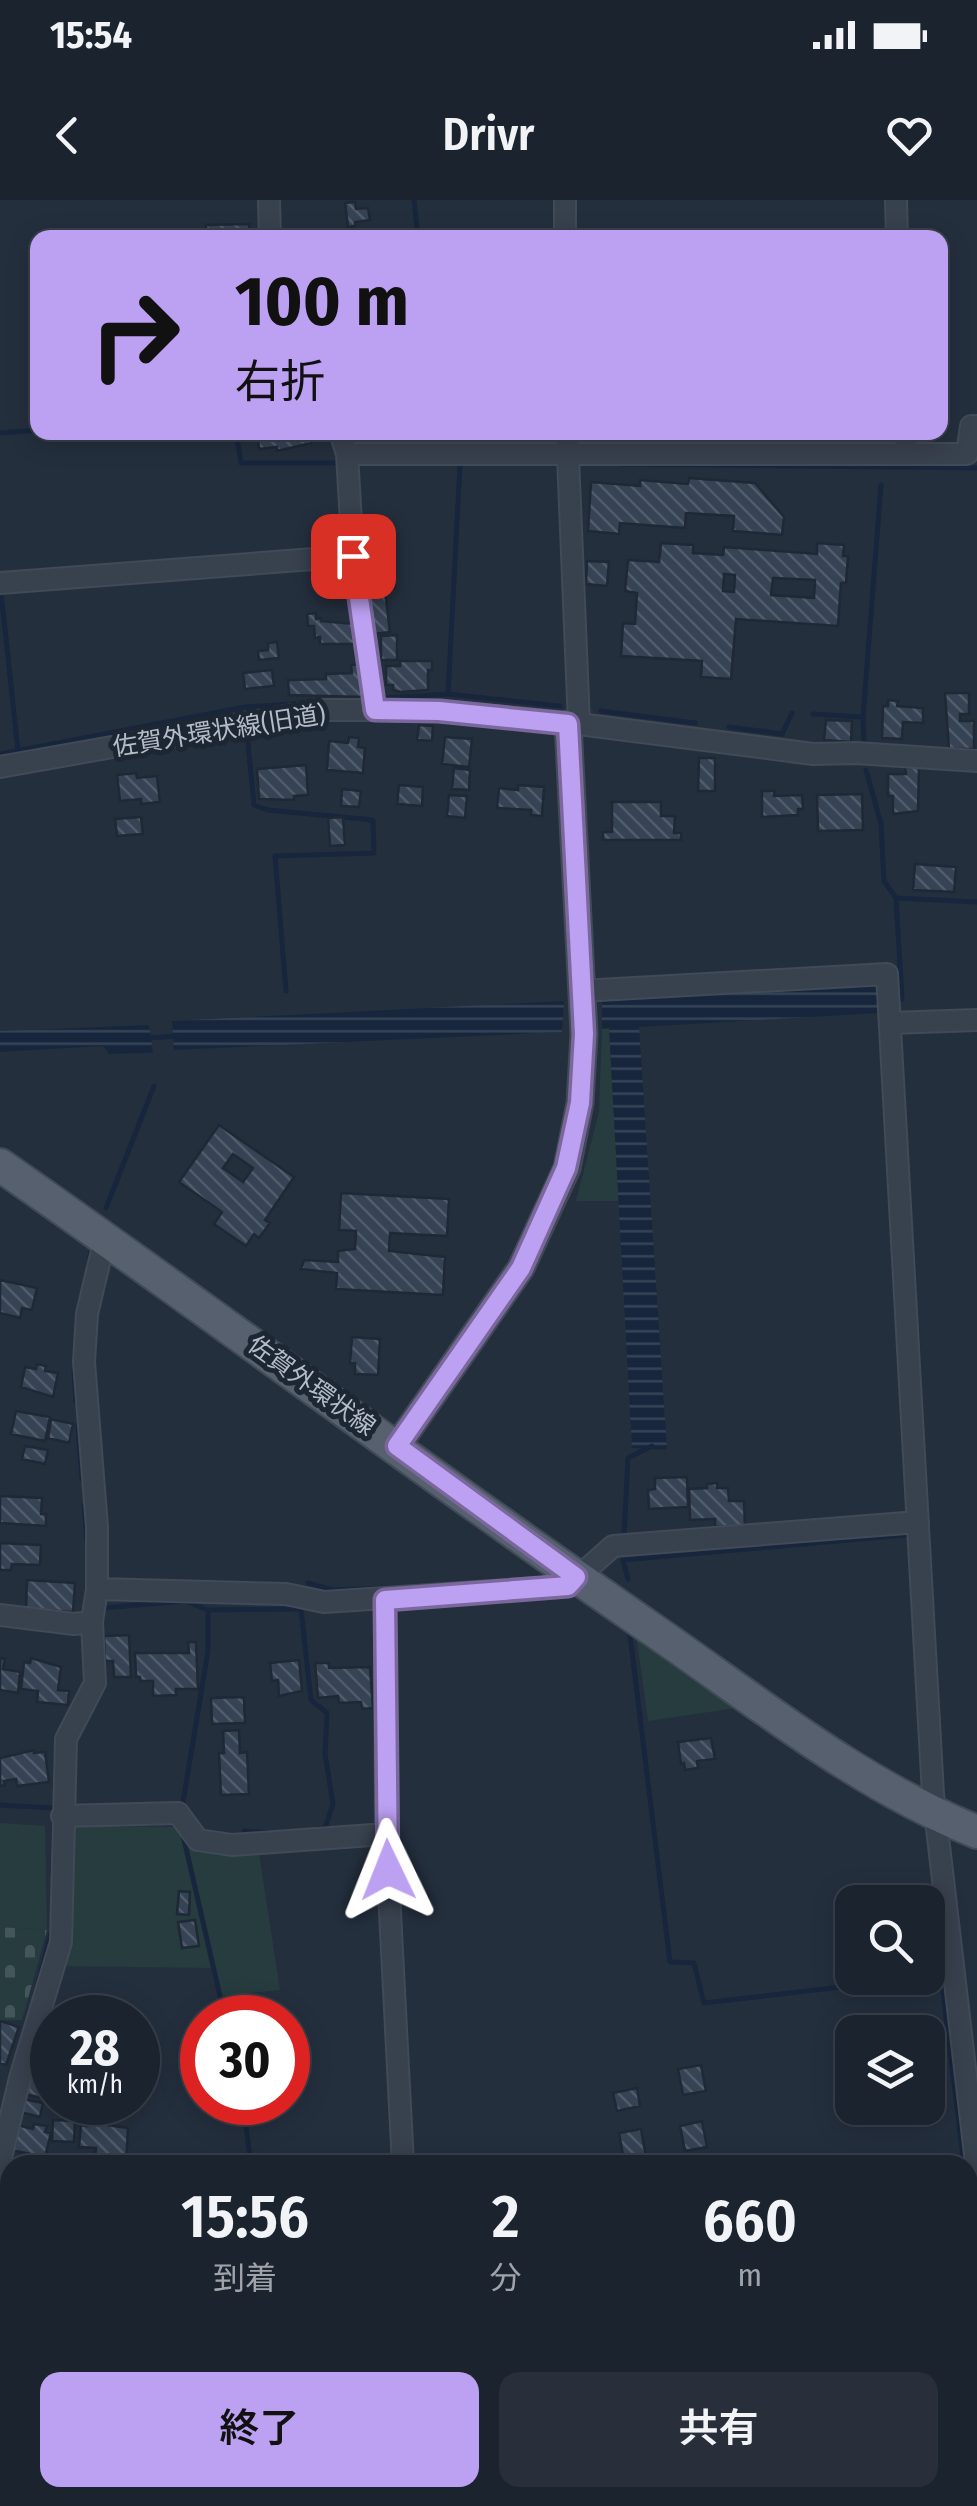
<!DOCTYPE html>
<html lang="ja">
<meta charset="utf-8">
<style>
body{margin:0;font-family:"Fira Sans Condensed","Noto Sans JP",sans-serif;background:#282f3a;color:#f1f3f6;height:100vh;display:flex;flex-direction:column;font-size:38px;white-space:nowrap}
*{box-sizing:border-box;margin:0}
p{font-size:32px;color:#a0a4aa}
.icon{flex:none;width:55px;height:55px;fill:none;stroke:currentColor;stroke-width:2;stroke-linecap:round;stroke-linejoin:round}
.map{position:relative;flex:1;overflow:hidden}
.panel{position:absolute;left:0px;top:1955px;width:978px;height:352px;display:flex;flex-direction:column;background:#1b232e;border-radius:30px 30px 0 0;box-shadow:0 5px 25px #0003,0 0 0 2px #39404a}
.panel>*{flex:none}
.guide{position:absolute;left:30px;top:30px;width:918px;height:210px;border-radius:20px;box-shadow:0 5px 25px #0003,0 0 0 2px #39404a;background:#bca0f2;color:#111;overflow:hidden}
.fabs{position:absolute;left:835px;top:1685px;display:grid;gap:20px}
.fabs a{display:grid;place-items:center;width:110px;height:110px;border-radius:20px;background:#1b232e;box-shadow:0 5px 25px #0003,0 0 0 2px #39404a;font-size:50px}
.speed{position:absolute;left:30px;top:1795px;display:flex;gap:20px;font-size:50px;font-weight:700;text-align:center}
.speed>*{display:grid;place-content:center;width:130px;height:130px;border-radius:50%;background:#1b232e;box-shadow:0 5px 25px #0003,0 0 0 2px #39404a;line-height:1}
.speed small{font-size:25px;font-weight:400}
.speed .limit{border:15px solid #d22;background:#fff;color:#111}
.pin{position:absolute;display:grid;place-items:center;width:85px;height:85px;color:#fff;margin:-42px;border-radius:20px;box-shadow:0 5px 15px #0006}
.me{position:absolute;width:110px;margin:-55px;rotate:358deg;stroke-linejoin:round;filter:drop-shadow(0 0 8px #0008)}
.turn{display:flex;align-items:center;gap:35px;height:210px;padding:0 40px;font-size:45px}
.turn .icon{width:130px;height:130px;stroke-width:2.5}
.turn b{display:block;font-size:70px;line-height:85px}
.eta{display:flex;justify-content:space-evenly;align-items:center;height:170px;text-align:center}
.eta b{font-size:60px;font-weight:600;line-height:70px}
.cta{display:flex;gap:20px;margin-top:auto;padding:20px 40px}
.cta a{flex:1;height:115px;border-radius:20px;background:#bca0f2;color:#111;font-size:40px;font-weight:600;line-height:115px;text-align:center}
.cta a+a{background:#282f3a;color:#f1f3f6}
.status{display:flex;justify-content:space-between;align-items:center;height:70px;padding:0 50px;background:#1b232e;direction:ltr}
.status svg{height:28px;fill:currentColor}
header{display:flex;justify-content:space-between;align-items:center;height:130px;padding:0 40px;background:#1b232e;font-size:45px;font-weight:600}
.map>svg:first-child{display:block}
.grass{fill:#263c3f}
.forest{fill:url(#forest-firs)}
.cemetery{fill:url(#cemetery-stones)}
.water{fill:url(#water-rules)}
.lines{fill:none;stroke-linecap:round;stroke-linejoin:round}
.stream{stroke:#17263c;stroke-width:5}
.building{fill:url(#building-back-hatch);stroke:#1f2835;stroke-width:2.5;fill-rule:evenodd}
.minor-casing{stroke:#414a57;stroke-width:24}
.tertiary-casing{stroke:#414a57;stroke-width:29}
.primary-casing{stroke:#414a57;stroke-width:36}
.minor{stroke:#38414e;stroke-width:20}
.tertiary{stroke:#38414e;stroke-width:25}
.primary{stroke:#56606e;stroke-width:32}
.route-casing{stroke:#7a689d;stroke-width:25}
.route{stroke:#bca0f2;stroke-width:18}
.labels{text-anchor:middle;stroke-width:10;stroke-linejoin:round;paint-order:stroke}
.street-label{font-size:25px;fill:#b4bcc9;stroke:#1d2633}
</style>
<div class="status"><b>15:54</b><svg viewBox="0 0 49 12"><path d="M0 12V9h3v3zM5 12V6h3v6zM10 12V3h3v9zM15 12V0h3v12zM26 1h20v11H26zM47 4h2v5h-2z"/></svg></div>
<header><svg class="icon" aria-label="back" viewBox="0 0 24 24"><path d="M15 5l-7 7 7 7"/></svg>Drivr<svg class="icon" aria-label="heart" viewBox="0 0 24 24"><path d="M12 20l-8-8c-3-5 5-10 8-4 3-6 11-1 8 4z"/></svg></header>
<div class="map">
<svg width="977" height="2306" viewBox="0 0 977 2306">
<defs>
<pattern id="forest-firs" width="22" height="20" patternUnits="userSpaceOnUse" patternTransform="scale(2.5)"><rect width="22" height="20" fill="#263c3f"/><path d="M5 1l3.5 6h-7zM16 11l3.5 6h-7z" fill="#435659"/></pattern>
<pattern id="cemetery-stones" width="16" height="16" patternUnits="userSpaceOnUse" patternTransform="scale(2.5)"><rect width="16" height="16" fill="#263c3f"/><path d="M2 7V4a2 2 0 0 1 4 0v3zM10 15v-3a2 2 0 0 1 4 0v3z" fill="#435659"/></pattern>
<pattern id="water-rules" width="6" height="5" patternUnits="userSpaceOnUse" patternTransform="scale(2.5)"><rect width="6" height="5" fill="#17263c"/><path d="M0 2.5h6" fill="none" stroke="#364457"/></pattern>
<pattern id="building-back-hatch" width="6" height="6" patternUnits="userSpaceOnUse" patternTransform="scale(2.5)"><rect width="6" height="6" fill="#364354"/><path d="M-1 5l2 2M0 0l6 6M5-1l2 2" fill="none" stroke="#515c6b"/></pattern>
</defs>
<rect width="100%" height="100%" fill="#242f3e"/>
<path class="grass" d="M 609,828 L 619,1001 L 576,1001 L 599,912 L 602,829 Z
M 637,1440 L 736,1508 L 648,1521 Z
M 0,1623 L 45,1626 L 47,1730 L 0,1727 Z
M 67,1626 L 179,1627 L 259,1653 L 280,1790 L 218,1796 L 211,1768 L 58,1766 Z
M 977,2052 L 977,2306 L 858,2306 L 857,2298 L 968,2298 L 968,2053 Z"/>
<path class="forest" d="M 212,2298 L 294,2298 L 296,2306 L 218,2306 Z"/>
<path class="cemetery" d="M 0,1727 L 47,1730 L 22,1820 L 0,1820 Z"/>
<path class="water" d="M 880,785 L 879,813 L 639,827 L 667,1250 L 632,1248 L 609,828 L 602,829 L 602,799 Z
M 564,801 L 562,832 L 174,850 L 172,821 Z
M 149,825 L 153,853 L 109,854 L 103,846 L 0,852 L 0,831 Z
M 753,2298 L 855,2298 L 856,2306 L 754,2306 Z"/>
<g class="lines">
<path class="stream" d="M 414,0 L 418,38
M 236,232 L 241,263 L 335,263
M 0,233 L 38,230
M 462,241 L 553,242
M 578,242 L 880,243
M 621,264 L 977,268
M 1,392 L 18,551
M 448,494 L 460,265
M 385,498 L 448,494 L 560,506
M 601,511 L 695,523
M 813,514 L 863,517
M 729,527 L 782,534 L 792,513
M 247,533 L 254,605 L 268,610 L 373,620 L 374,653 L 275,656 L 286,791
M 864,541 L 863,517 L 881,285
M 0,554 L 245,507 L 307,503
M 866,570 L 881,624 L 884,681 L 896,698 L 977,702
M 892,799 L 902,799 L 896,698
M 148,838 L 177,836
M 106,1008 L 154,886
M 89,1064 L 91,1051
M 74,1171 L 76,1201
M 78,1226 L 82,1279
M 84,1305 L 87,1341
M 624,1336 L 628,1258 L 652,1246
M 628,1379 L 623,1360 L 905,1335
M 308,1383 L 333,1390 L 389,1388
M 102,1408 L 185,1401 L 208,1410 L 301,1409 L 311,1500 L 327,1513 L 325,1554 L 333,1604 L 325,1628 L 317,1629
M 630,1435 L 670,1762 L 694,1763 L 704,1803 L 916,1778
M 55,1588 L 57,1544
M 183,1602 L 208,1451 L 208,1410
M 0,1605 L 54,1608
M 244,1631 L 271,1633
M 183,1635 L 225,1818
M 53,1673 L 54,1619
M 928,1776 L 941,1775 L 964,1965
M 35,1795 L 52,1729
M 243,1902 L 251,1965
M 968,1995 L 970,2013 L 977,2014
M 9,2139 L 10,2139
M 0,2286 L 10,2285
M 294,2298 L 295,2306"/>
</g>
<path class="building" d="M 355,2 L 356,9 L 368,8 L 370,20 L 355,22 L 355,26 L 348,27 L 345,3 Z
M 249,24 L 250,38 L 206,38 L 206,25 Z
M 244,232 L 309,232 L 311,243 L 277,251 L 277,247 L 259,249 L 258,238 L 245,240 Z
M 689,278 L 755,283 L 784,317 L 782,335 L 733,331 L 734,316 L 686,313 L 685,328 L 620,323 L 619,334 L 588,331 L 591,282 L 640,286 L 640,280 L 688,284 Z
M 661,343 L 693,345 L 693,353 L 723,355 L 724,347 L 817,354 L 817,343 L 844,345 L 843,356 L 848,356 L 846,383 L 841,383 L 838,426 L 736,419 L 731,479 L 701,477 L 702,461 L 621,456 L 623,423 L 635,424 L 637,393 L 625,391 L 628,360 L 659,362 ZM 724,374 L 735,375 L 734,392 L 723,391 ZM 773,378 L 815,380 L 814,398 L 771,395 Z
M 587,361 L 609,362 L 607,386 L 586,384 Z
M 381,366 L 383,378 L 393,377 L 395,388 L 385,390 L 390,432 L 373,434 L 364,368 Z
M 316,413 L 316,419 L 321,418 L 321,421 L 355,424 L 357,444 L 320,444 L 320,437 L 315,438 L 314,426 L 308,426 L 307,414 Z
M 397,435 L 397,460 L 381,460 L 381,436 Z
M 277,442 L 279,458 L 259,460 L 258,451 L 268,450 L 268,443 Z
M 400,461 L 432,461 L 432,470 L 428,470 L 428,490 L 401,492 L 393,490 L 393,485 L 386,485 L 386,466 L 400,466 Z
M 363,464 L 364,497 L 289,495 L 288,480 L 326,479 L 326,474 L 352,473 L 351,465 Z
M 272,470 L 274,486 L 245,489 L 243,473 Z
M 945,493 L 969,493 L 969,514 L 960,514 L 960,521 L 974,521 L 974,549 L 949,549 Z
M 888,500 L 898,501 L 897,506 L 923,508 L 923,523 L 903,522 L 902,539 L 882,538 L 883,506 L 888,506 Z
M 826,520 L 852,521 L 851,542 L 824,540 Z
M 419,525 L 433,526 L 432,541 L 417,540 Z
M 349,537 L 359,538 L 358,547 L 365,548 L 363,573 L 327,570 L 329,541 L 348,543 Z
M 445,537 L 472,539 L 469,567 L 442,564 Z
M 699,558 L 715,558 L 715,591 L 698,591 Z
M 306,565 L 308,595 L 294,596 L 294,600 L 259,599 L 257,569 Z
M 905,567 L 919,567 L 918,611 L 893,614 L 893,596 L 888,596 L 888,574 L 906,574 Z
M 454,568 L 470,570 L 469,590 L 452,589 Z
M 136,573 L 137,578 L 157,576 L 160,602 L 141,604 L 141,599 L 120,601 L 117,575 Z
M 399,585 L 423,587 L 422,606 L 397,604 Z
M 518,585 L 544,587 L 542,616 L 531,615 L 531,610 L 497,608 L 499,588 L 518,590 Z
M 342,589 L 361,591 L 359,607 L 341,606 Z
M 762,591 L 774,591 L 774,596 L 802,595 L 803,609 L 798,609 L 798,615 L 762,617 Z
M 862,594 L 863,630 L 818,631 L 817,595 Z
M 449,595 L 467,596 L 465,618 L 447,616 Z
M 612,602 L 661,602 L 661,616 L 675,616 L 674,633 L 681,633 L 681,640 L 603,640 L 603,632 L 612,632 Z
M 141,617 L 143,634 L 117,636 L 115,619 Z
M 343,617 L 345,645 L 330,646 L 328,618 Z
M 915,664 L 956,667 L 954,692 L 913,690 Z
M 219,925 L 294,977 L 265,1020 L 270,1023 L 259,1038 L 254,1034 L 246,1046 L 214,1024 L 222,1012 L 179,982 ZM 233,954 L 253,968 L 243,982 L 223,968 Z
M 341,993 L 449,999 L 447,1036 L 390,1033 L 389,1051 L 445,1057 L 443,1095 L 336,1089 L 337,1073 L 301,1069 L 304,1060 L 338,1062 L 338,1051 L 355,1049 L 356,1031 L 339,1030 Z
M 0,1080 L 37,1088 L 32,1110 L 22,1108 L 20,1118 L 0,1113 Z
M 352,1137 L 380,1139 L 378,1175 L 355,1174 L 355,1163 L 350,1163 Z
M 37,1164 L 46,1166 L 45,1171 L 58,1173 L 53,1197 L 21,1187 L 25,1167 L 36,1169 Z
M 16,1211 L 50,1217 L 45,1241 L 11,1234 Z
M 51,1219 L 73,1224 L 69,1243 L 48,1238 Z
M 25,1246 L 48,1250 L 45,1264 L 22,1259 Z
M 687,1277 L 688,1307 L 649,1309 L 648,1290 L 655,1289 L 655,1278 Z
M 717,1283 L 717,1288 L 728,1288 L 729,1301 L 744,1301 L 745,1326 L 715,1327 L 715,1319 L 690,1320 L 689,1289 L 707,1288 L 707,1284 Z
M 0,1296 L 42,1298 L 41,1314 L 46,1314 L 46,1326 L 0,1323 Z
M 0,1343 L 41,1345 L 40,1365 L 12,1364 L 11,1370 L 0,1370 Z
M 27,1380 L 75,1383 L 73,1412 L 26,1409 Z
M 129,1435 L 131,1477 L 114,1477 L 113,1461 L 105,1461 L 104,1436 Z
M 188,1442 L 196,1442 L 198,1489 L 176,1489 L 176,1495 L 153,1496 L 153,1481 L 140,1481 L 140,1477 L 136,1477 L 135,1453 L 189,1453 Z
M 0,1458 L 5,1459 L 3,1469 L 20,1472 L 18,1493 L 0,1490 Z
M 31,1458 L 61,1467 L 58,1490 L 69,1491 L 68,1505 L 37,1502 L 38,1491 L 21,1489 L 24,1462 L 30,1463 Z
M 299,1460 L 302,1491 L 279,1496 L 278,1480 L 272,1481 L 270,1463 Z
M 315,1463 L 329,1463 L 329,1468 L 370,1467 L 373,1508 L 362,1509 L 361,1502 L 339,1503 L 338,1496 L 318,1498 Z
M 244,1497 L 245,1523 L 212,1524 L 211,1498 Z
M 239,1530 L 240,1553 L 247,1552 L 249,1594 L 221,1595 L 219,1553 L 224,1553 L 223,1531 Z
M 711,1538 L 715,1559 L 697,1561 L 698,1568 L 685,1570 L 684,1563 L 681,1564 L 678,1542 Z
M 34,1550 L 34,1553 L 45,1552 L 49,1582 L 17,1586 L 16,1579 L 4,1581 L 5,1585 L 0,1586 L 0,1558 Z
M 179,1691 L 190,1692 L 189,1715 L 177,1714 Z
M 195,1720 L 199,1746 L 182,1748 L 178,1722 Z
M 0,1821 L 19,1827 L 6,1865 L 0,1863 Z
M 701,1865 L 706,1891 L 683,1895 L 678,1869 Z
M 28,1877 L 50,1882 L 47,1899 L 24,1894 Z
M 637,1888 L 640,1906 L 617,1911 L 613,1893 Z
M 23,1899 L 43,1903 L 40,1917 L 20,1912 Z
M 53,1920 L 75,1921 L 74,1942 L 52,1941 Z
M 702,1921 L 707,1947 L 685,1951 L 680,1926 Z
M 87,1922 L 128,1928 L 126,1964 L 95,1959 L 96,1948 L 79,1947 L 81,1925 L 87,1926 Z
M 34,1924 L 47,1926 L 45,1932 L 51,1933 L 45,1957 L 11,1950 L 17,1925 L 33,1929 Z
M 641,1929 L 646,1957 L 624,1961 L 619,1933 Z
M 9,2013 L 10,2013 L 10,2045 L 0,2044 L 0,2015 L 9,2016 Z
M 488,2298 L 628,2298 L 629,2306 L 489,2306 Z"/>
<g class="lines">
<g class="minor-casing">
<path id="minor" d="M 269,0 L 270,38
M 565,0 L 565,38
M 896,0 L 897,38
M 340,232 L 347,254 L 353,356 L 375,510
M 567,232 L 579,524
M 905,232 L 906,254
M 347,254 L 967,254 L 971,226 L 977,226
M 0,383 L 353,356
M 0,567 L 320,510 L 375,510 L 439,511 L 579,524 L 813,554 L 856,553 L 977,561
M 581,791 L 887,774 L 933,1594 L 977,1971
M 890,823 L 977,820
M 97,1389 L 286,1394 L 324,1402 L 568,1386 L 613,1346 L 918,1322
M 385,1400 L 386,1634 L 403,1965
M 0,1415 L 74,1424 L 92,1422
M 62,1616 L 178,1613 L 198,1640 L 232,1645 L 386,1634
M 0,1962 L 20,1878 L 61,1742 L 66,1539 L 95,1483 L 92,1422 L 97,1389 L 97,1327 L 84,1162 L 87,1114 L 105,1038
M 968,2031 L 977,2030
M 0,2099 L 10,2103
M 361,2298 L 362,2306"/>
</g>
<g class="tertiary-casing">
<path id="tertiary" d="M 397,1246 L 521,1068 L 567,968 L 580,903 L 584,834 L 568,524"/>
</g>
<g class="primary-casing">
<path id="primary" d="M 0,965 C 220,1118 435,1280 656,1432 C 759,1503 860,1585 977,1632"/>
</g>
<use href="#minor" class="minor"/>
<use href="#tertiary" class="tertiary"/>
<use href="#primary" class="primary"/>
</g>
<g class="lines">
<g class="route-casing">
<path id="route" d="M 353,356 L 375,510 L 439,511 L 568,524 L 584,834 L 580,903 L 566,968 L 521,1068 L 397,1246 L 576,1377 L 568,1386 L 385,1400 L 388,1670"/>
</g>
<use href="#route" class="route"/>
</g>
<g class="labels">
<g class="street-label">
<text transform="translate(219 530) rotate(-9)" y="9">佐賀外環状線(旧道)</text>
<text transform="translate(312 1185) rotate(36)" y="9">佐賀外環状線</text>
</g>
</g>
</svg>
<div class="fabs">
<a><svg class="icon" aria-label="search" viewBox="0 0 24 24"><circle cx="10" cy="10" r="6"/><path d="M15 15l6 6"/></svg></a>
<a><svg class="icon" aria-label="layers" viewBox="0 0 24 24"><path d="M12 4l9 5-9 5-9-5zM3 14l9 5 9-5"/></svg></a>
</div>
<div class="speed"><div>28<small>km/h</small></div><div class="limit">30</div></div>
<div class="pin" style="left:353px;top:356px;background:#d93025"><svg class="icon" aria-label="arrive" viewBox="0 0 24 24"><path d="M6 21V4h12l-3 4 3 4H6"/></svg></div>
<svg class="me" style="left:388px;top:1670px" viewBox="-20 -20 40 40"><path d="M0-17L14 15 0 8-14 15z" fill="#bca0f2" stroke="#fff" stroke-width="4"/></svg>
<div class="guide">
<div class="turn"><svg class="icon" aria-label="right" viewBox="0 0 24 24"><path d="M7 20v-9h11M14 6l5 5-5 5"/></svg><div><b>100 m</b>右折</div></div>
</div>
<section class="panel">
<div class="eta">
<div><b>15:56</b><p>到着</p></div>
<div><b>2</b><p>分</p></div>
<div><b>660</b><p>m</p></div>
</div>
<div class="cta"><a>終了</a><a>共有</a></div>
</section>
</div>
